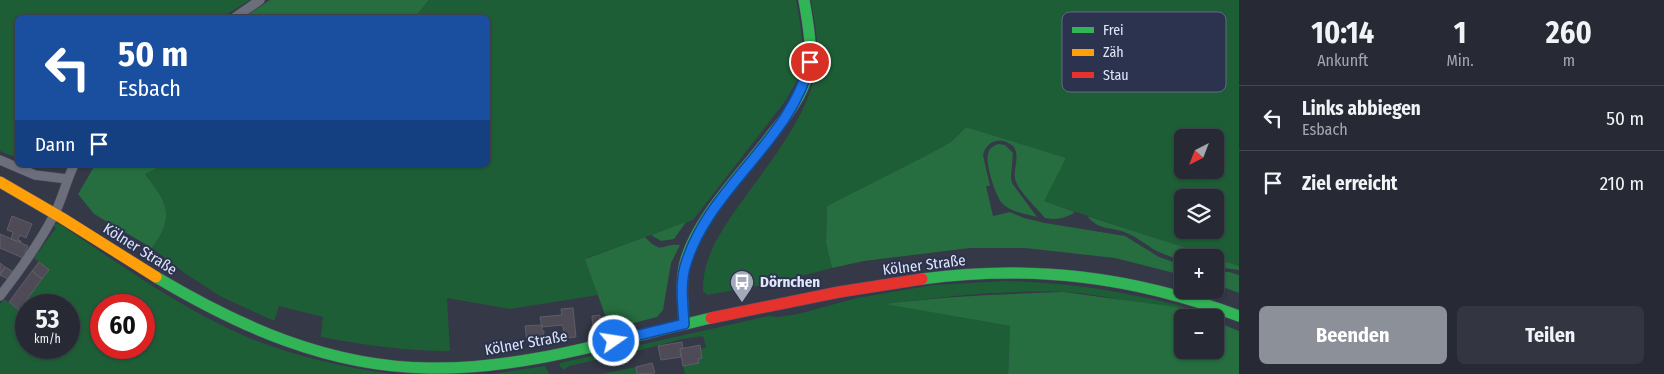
<!DOCTYPE html>
<html lang="de">
<meta charset="utf-8">
<style>
body{margin:0;font-family:"Fira Sans Condensed",sans-serif;background:#333641;color:#f1f3f6;height:100vh;display:flex;flex-direction:column;font-size:19px;white-space:nowrap}
*{box-sizing:border-box;margin:0}
p{font-size:16px;color:#a4a7ad}
.icon{flex:none;width:28px;height:28px;fill:none;stroke:currentColor;stroke-width:2;stroke-linecap:round;stroke-linejoin:round}
.map{position:relative;flex:1;overflow:hidden}
.side{display:flex;flex-direction:column;background:#272a35;width:425px}
.side>*{flex:none}
.top-card{position:absolute;left:15px;top:15px;width:475px;height:152px;border-radius:8px;box-shadow:0 1px 4px #0004,0 0 0 1px #434650;background:#1a4fa0;color:#fff;overflow:hidden}
.needle{width:32px;rotate:222deg}
.tools{position:absolute;left:1174px;top:129px;display:grid;gap:10px}
.tools a{display:grid;place-items:center;width:50px;height:50px;border-radius:8px;background:#272a35;box-shadow:0 1px 4px #0004,0 0 0 1px #434650;font-size:25px}
.speed{position:absolute;left:15px;top:294px;display:flex;gap:10px;font-size:25px;font-weight:700;text-align:center}
.speed>*{display:grid;place-content:center;width:65px;height:65px;border-radius:50%;background:#272a35;box-shadow:0 1px 4px #0004,0 0 0 1px #434650;line-height:1}
.speed small{font-size:12px;font-weight:400}
.speed .limit{border:8px solid #d22;background:#fff;color:#111}
.pin{position:absolute;display:grid;place-items:center;width:42px;height:42px;color:#fff;margin:-21px;border:2px solid #fff;border-radius:50%;box-shadow:0 1px 5px #0007}
.me{position:absolute;width:55px;margin:-28px;rotate:77deg;stroke-linejoin:round;filter:drop-shadow(0 0 4px #0008)}
.turn{display:flex;align-items:center;gap:18px;height:105px;padding:0 20px;font-size:22px}
.turn .icon{width:65px;height:65px;stroke-width:2.5}
.turn b{display:block;font-size:35px;line-height:42px}
.then{display:flex;align-items:center;height:48px;padding:0 20px;background:#0003;gap:10px;font-size:19px}
.eta{display:flex;justify-content:space-evenly;align-items:center;height:85px;text-align:center}
.eta b{font-size:30px;font-weight:700;line-height:35px}
.primary-button{display:flex;gap:10px;margin-top:auto;padding:10px 20px}
.primary-button a{flex:1;height:58px;border-radius:8px;background:#8c9099;color:#fff;font-size:20px;font-weight:700;line-height:58px;text-align:center}
.primary-button a+a{background:#333641;color:#f1f3f6}
ul{padding:0;list-style:none}
li{display:flex;align-items:center;gap:15px;height:65px;padding:0 20px;border-top:1px solid #434650}
li div{flex:1}
li b{display:block;font-size:19px}
li em{font-style:normal}
main{display:flex;flex:1;min-height:0}
.map>svg:first-child{display:block}
.green{fill:#1e5e36;fill-rule:evenodd}
.forest{fill:#266d3f}
.building{fill:#4e4b56;stroke:#605d69}
.lines{fill:none;stroke-linecap:round;stroke-linejoin:round}
.street-casing{stroke:#515461;stroke-width:10}
.fast-casing{stroke:#515461;stroke-width:12}
.slow-casing{stroke:#515461;stroke-width:12}
.jam-casing{stroke:#515461;stroke-width:12}
.street{stroke:#6c6f7b;stroke-width:9}
.fast{stroke:#30b455;stroke-width:11}
.slow{stroke:#ff9f0a;stroke-width:11}
.jam{stroke:#e5322d;stroke-width:11}
.route-casing{stroke:#114b97;stroke-width:12}
.route{stroke:#1a73e8;stroke-width:9}
.labels{text-anchor:middle;stroke-width:4;stroke-linejoin:round;paint-order:stroke}
.street-label{font-size:15px;fill:#e1e6f8;stroke:#2c334f}
.poi-label{font-size:15px;font-weight:bold;fill:#e1e6f8;stroke:#2c334f;text-anchor:start}
.key{fill:#2c334f;stroke:#626982;stroke-width:1}
.key-label{font-size:14px;fill:#e1e6f8}
</style>
<main>
<div class="map">
<svg width="1239" height="374" viewBox="0 0 1239 374">
<rect width="100%" height="100%" fill="#343847"/>
<path class="green" d="M 0,0 L 250,0 L 223,17 L 18,18 L 17,158 L 0,151 Z
M 429,0 L 796,0 L 800,22 L 803,50 L 799,77 L 786,100 L 693,220 L 586,258 L 598,295 L 510,309 L 447,298 L 450,351 C 406,351 364,345 321,337 L 323,317 L 279,306 L 274,321 L 220,296 L 186,274 L 152,248 C 176,214 167,204 145,174 L 164,165 L 488,165 L 488,18 L 415,17 Z
M 811,0 L 1239,0 L 1239,266 L 1043,201 L 1065,158 L 966,127 L 951,142 L 931,153 L 827,206 L 826,243 L 832,268 L 774,283 L 707,295 L 703,291 C 702,258 722,229 740,204 C 768,164 813,112 817,61 C 819,41 814,20 811,0 ZM 1182,138 L 1215,138 L 1215,170 L 1182,170 ZM 1182,198 L 1215,198 L 1215,230 L 1182,230 Z
M 58,223 C 118,263 181,309 247,337 C 293,356 342,367 391,374 L 0,374 L 0,304 L 4,299 L 19,310 L 49,270 L 34,258 L 56,228 L 53,225 ZM 26,305 L 69,305 L 69,348 L 26,348 ZM 101,305 L 144,305 L 144,348 L 101,348 Z
M 1006,281 C 1063,282 1117,290 1173,304 L 1184,307 L 1185,311 C 1171,306 1157,306 1143,304 C 1117,299 1090,293 1063,292 C 1005,290 945,296 887,304 L 1010,326 L 1008,374 L 685,374 L 683,366 L 699,363 L 698,359 L 702,358 L 701,349 L 706,347 L 703,336 L 682,339 L 641,350 L 569,366 L 564,370 L 560,366 L 560,363 L 769,316 L 778,317 L 798,314 L 857,298 L 933,285 Z
M 545,366 L 549,374 L 492,374 Z
M 636,367 L 637,374 L 601,374 Z"/>
<path class="forest" d="M 270,0 L 429,0 L 415,17 L 244,17 Z
M 966,127 L 1066,158 L 1044,201 L 1075,212 C 1065,219 1056,220 1045,218 C 1037,208 1018,191 1015,179 C 1013,168 1020,158 1014,147 C 1003,136 987,139 983,155 L 990,186 L 986,186 L 993,216 L 1010,212 L 1024,218 L 1045,223 L 1125,236 L 1159,257 L 1182,265 L 1182,275 L 1115,258 L 1025,248 L 970,248 L 864,261 L 832,268 L 826,243 L 827,206 L 931,153 L 951,142 Z
M 999,144 L 1005,145 L 1013,153 L 1011,177 L 1012,183 L 1037,217 C 1026,214 1009,212 1001,202 C 995,194 985,163 988,154 C 989,148 994,145 999,144 Z
M 95,165 L 164,165 L 145,174 C 167,203 176,215 152,248 L 94,214 L 78,194 Z
M 1087,216 L 1214,257 L 1182,258 L 1182,261 C 1172,257 1162,254 1153,249 C 1145,244 1138,238 1129,234 C 1113,226 1100,232 1087,216 Z
M 686,222 L 674,239 L 661,241 L 651,235 Z
M 645,237 C 663,256 661,243 680,245 L 671,263 L 663,310 L 657,317 L 607,330 L 605,315 L 585,259 Z
M 1215,258 L 1239,266 L 1239,270 L 1215,267 Z
M 1215,272 L 1229,272 L 1239,275 L 1239,293 L 1215,284 Z
M 1064,292 L 1175,307 L 1204,317 L 1182,318 L 1182,350 L 1215,350 L 1215,321 L 1239,331 L 1239,374 L 1008,374 L 1010,326 L 885,304 C 945,296 1004,294 1064,292 Z"/>
<path class="building" d="M 12,216 L 32,224 L 26,238 L 20,235 L 18,240 L 21,241 L 21,243 L 11,239 L 13,232 L 7,230 Z
M 0,234 L 28,246 L 23,258 L 0,248 Z
M 39,262 L 49,270 L 42,279 L 32,271 Z
M 0,263 L 5,267 L 0,275 Z
M 5,267 L 12,271 L 8,279 L 0,275 Z
M 32,271 L 42,279 L 19,310 L 9,302 Z
M 573,308 L 576,337 L 564,338 L 563,325 L 542,327 L 540,317 L 562,315 L 561,309 Z
M 600,315 L 601,328 L 593,329 L 592,316 Z
M 542,325 L 542,331 L 544,331 L 543,340 L 527,342 L 525,326 Z
M 682,342 L 683,348 L 680,349 L 681,357 L 661,360 L 658,346 Z
M 700,345 L 702,358 L 698,359 L 699,363 L 683,366 L 680,349 Z
M 652,363 L 655,373 L 637,374 L 636,367 Z"/>
<g class="lines">
<g class="street-casing">
<path id="street" d="M 234,18 L 260,0
M 0,160 L 35,175 L 67,179
M 0,296 C 20,270 39,244 54,215 C 62,200 66,181 74,165"/>
</g>
<g class="fast-casing">
<path id="fast" d="M 156,277 C 240,327 329,367 429,368 C 524,370 618,339 711,318
M 922,279 C 1034,264 1134,277 1239,316
M 684,324 C 683,304 680,283 685,263 C 697,217 744,172 772,134 C 787,116 803,95 808,72 C 813,48 808,24 804,0"/>
</g>
<g class="slow-casing">
<path id="slow" d="M 0,182 L 62,218 L 156,277"/>
</g>
<g class="jam-casing">
<path id="jam" d="M 711,318 L 839,292 L 922,279"/>
</g>
<use href="#street" class="street"/>
<use href="#fast" class="fast"/>
<use href="#slow" class="slow"/>
<use href="#jam" class="jam"/>
</g>
<g class="lines">
<g class="route-casing">
<path id="route" d="M 614,341 L 684,324 C 683,306 680,285 685,267 C 707,188 791,142 810,62"/>
</g>
<use href="#route" class="route"/>
</g>
<defs>
<g id="bus-pin" transform="scale(1.25)"><path d="M0 17L-7.5 6A9.5 9.5 0 1 1 7.5 6Z" fill="#a4a9ba" stroke="#2c334f"/><path d="M-5-6H5V4H4V6H2V4H-2V6H-4V4H-5ZM-3.5-4V0h7V-4ZM-3.5 1.2v1.5H-2V1.2ZM2 1.2v1.5H3.5V1.2Z" fill="#fff"/></g>
</defs>
<g fill-rule="evenodd">
<use href="#bus-pin" x="742" y="282"/>
</g>
<g class="labels">
<g class="street-label">
<text transform="translate(140 249) rotate(32)" y="5">Kölner Straße</text>
<text transform="translate(924 265) rotate(-7)" y="5">Kölner Straße</text>
<text transform="translate(526 343) rotate(-10)" y="5">Kölner Straße</text>
</g>
<g class="poi-label">
<text x="760" y="287">Dörnchen</text>
</g>
</g>
<rect x="1062" y="12" width="164" height="80" rx="8" class="key"/>
<rect x="1072" y="27" width="22" height="6" fill="#30b455"/>
<rect x="1072" y="49" width="22" height="7" fill="#ff9f0a"/>
<rect x="1072" y="72" width="22" height="6" fill="#e5322d"/>
<g class="key-label">
<text x="1103" y="35">Frei</text>
<text x="1103" y="57">Zäh</text>
<text x="1103" y="80">Stau</text>
</g>
</svg>
<div class="tools">
<a><svg class="needle" viewBox="-14 -14 28 28"><path d="M0-13l5 13h-10z" fill="#e53935"/><path d="M0 13l5-13h-10z" fill="#a4a7ad"/></svg></a>
<a><svg class="icon" aria-label="layers" viewBox="0 0 24 24"><path d="M12 4l9 5-9 5-9-5zM3 14l9 5 9-5"/></svg></a>
<a>+</a>
<a>−</a>
</div>
<div class="speed"><div>53<small>km/h</small></div><div class="limit">60</div></div>
<div class="pin" style="left:810px;top:62px;background:#d93025"><svg class="icon" aria-label="arrive" viewBox="0 0 24 24"><path d="M6 21V4h12l-3 4 3 4H6"/></svg></div>
<svg class="me" style="left:614px;top:341px" viewBox="-20 -20 40 40"><circle r="17" fill="#1a73e8" stroke="#fff" stroke-width="3"/><path d="M0-11L8 9 0 5-8 9z" fill="#fff"/></svg>
<div class="top-card">
<div class="turn"><svg class="icon" aria-label="left" viewBox="0 0 24 24"><path d="M17 20v-9H6M10 6l-5 5 5 5"/></svg><div><b>50 m</b>Esbach</div></div>
<div class="then">Dann<svg class="icon" aria-label="arrive" viewBox="0 0 24 24"><path d="M6 21V4h12l-3 4 3 4H6"/></svg></div>
</div>
</div>
<section class="side">
<div class="eta">
<div><b>10:14</b><p>Ankunft</p></div>
<div><b>1</b><p>Min.</p></div>
<div><b>260</b><p>m</p></div>
</div>
<ul>
<li><svg class="icon" aria-label="left" viewBox="0 0 24 24"><path d="M17 20v-9H6M10 6l-5 5 5 5"/></svg><div><b>Links abbiegen</b><p>Esbach</p></div><em>50 m</em></li>
<li><svg class="icon" aria-label="arrive" viewBox="0 0 24 24"><path d="M6 21V4h12l-3 4 3 4H6"/></svg><div><b>Ziel erreicht</b></div><em>210 m</em></li>
</ul>
<div class="primary-button"><a>Beenden</a><a>Teilen</a></div>
</section>
</main>
